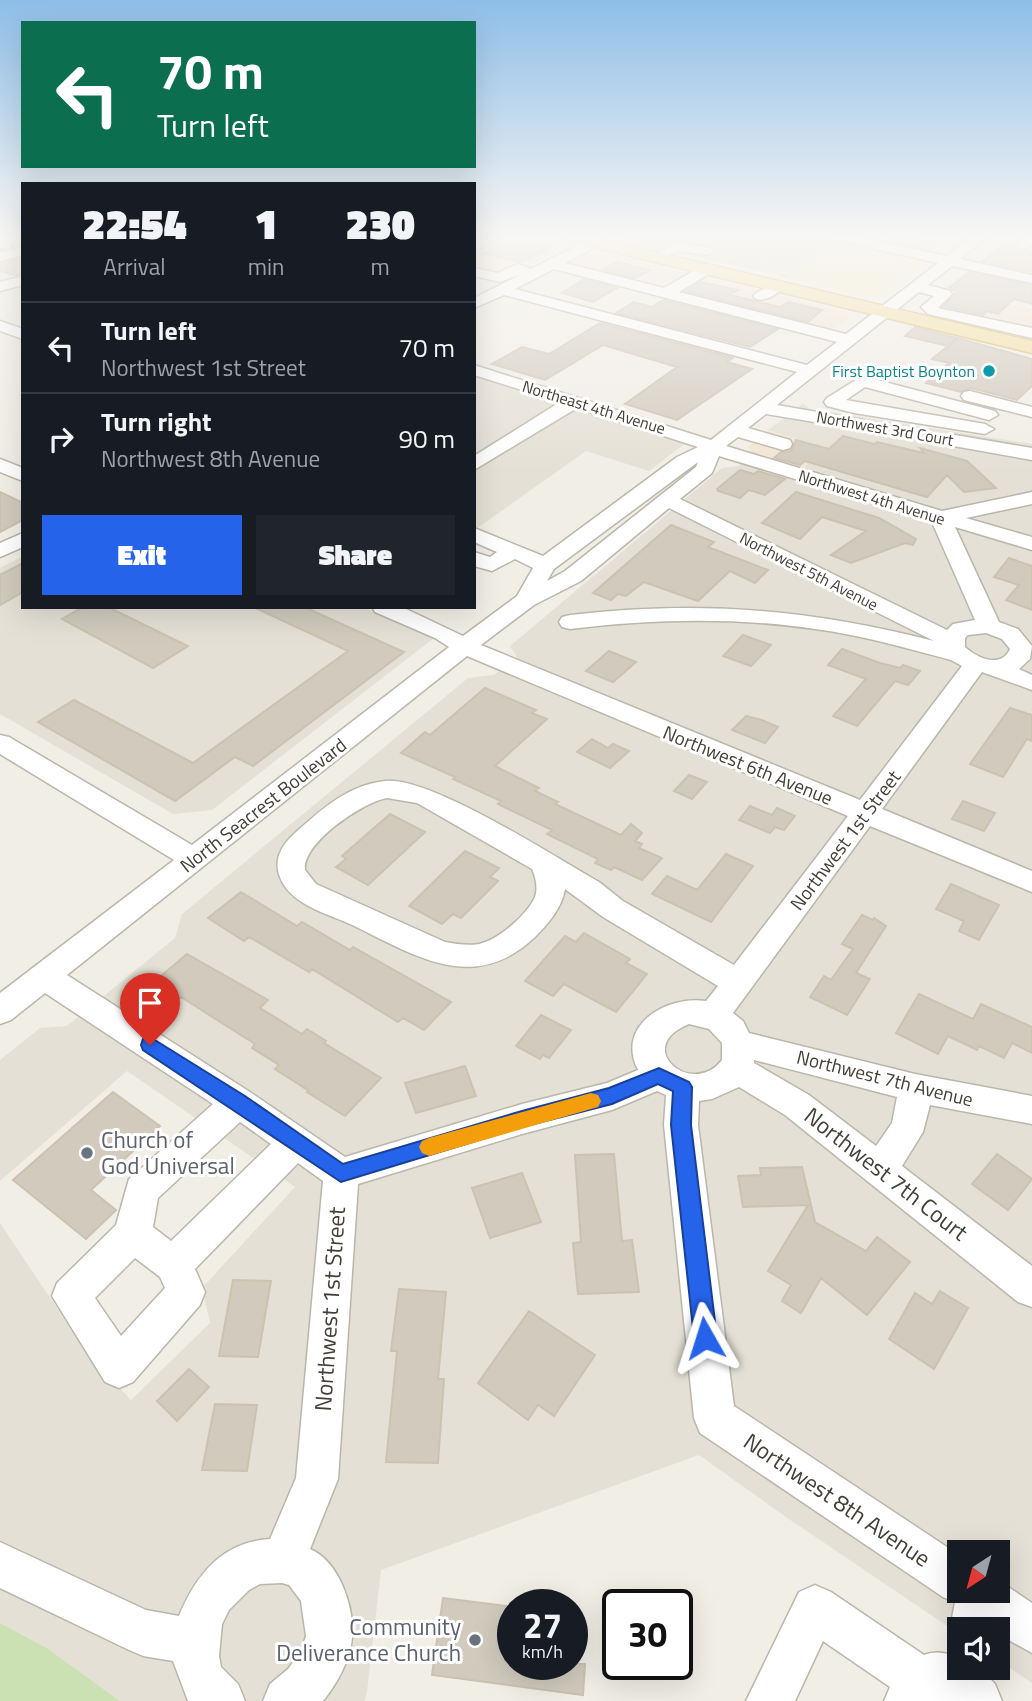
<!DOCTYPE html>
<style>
body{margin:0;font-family:"Titillium Web",sans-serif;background:#20242c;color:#f1f3f6;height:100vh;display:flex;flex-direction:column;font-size:26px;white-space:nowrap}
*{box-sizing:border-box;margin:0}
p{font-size:23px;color:#9ea1a6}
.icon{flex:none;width:38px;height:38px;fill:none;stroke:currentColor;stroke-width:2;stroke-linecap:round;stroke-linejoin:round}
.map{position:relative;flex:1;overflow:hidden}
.panel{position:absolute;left:21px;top:182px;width:455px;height:427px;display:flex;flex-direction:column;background:#171b24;border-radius:0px;box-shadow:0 7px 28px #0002}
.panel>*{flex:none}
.hud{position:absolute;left:21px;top:21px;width:455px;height:147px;border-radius:0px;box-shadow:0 7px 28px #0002;background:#0b6e4f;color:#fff;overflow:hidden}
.needle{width:46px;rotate:216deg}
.controls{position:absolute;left:947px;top:1540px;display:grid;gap:14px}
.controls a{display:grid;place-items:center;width:63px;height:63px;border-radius:0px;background:#171b24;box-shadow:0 7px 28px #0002;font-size:35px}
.speed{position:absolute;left:497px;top:1589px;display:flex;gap:14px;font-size:35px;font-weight:700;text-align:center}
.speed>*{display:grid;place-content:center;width:91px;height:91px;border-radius:50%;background:#171b24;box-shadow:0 7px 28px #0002;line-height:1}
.speed small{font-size:18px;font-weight:400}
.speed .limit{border:4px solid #111;border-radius:10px;background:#fff;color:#111}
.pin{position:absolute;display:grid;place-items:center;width:60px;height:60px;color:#fff;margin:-72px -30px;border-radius:50% 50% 50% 0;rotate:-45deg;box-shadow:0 0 7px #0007}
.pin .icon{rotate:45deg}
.me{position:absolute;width:77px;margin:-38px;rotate:354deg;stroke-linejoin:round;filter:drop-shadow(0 0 5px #0008)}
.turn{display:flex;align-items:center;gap:24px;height:147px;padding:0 21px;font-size:32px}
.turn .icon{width:91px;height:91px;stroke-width:2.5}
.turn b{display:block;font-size:49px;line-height:60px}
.eta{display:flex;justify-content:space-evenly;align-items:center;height:119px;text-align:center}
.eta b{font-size:42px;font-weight:800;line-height:49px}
.button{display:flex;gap:14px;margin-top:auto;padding:14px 21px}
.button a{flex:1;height:80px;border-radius:0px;background:#2563eb;color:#fff;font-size:28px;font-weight:800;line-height:80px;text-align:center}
.button a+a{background:#20242c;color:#f1f3f6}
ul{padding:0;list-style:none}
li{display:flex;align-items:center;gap:21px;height:91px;padding:0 21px;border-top:2px solid #363941}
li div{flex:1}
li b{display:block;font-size:26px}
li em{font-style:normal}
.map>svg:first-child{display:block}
.residential{fill:#e4e0d5;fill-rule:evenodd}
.commercial{fill:#f1e5d3}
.green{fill:#cbe1b3}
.sand{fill:#f2eac5}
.parking{fill:#e2e1de}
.building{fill:#d1cabd;stroke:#cbc2b1;stroke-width:2}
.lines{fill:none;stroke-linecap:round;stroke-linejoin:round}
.minor-casing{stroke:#bbb6aa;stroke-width:3}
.major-casing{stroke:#d6ba6e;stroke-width:3}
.minor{fill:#fff;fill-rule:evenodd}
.major{fill:#f3dd9d;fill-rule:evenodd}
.rail{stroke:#949494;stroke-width:2.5;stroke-dasharray:5 5;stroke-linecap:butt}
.route{fill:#2563eb;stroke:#184099;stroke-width:2}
.slow{fill:#f59e0b}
.culture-dot{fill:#0f9aa8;stroke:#fff;stroke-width:2.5}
.worship-dot{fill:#6b7280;stroke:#fff;stroke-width:2.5}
.labels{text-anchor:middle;stroke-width:6;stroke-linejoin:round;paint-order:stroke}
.far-culture-label{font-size:16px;fill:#0d838f;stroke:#fff;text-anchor:end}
.far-street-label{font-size:16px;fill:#433e36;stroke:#fff}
.street-label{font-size:19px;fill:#433e36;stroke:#fff}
.near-worship-label{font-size:23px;fill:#5b616d;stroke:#fff;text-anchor:start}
.near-street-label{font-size:23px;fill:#433e36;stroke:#fff}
</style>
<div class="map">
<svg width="1032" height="1701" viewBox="0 0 1032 1701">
<rect width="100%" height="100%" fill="#f1eee6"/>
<path class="residential" d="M 474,375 L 687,442 L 649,471 L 586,451 L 476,529 L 474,528 Z
M 803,403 L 810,409 L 1032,444 L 1032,1683 L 998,1660 L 998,1629 L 959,1629 L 959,1634 L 783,1515 L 699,1455 L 381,1570 L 367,1692 L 364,1701 L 120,1701 L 47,1648 L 0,1623 L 0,1223 L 89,1356 L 131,1400 L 210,1323 L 202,1288 L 295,1187 L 127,1071 L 0,1181 L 0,1060 L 40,1028 L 67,1026 L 175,938 L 182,914 L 468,678 L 494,675 L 517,657 L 510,646 L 722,468 L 739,466 L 753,454 L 803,468 L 825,447 L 768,430 ZM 959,1552 L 998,1552 L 998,1591 L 959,1591 Z
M 23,556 L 23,607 L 363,607 L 434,638 L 212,810 L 173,814 L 0,714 L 0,568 Z"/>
<path class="commercial" d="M 517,235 L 530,235 L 565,244 L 565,247 L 501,281 L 474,274 L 474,256 Z
M 600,252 L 846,312 L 850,317 L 823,337 L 559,269 L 589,253 Z
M 967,270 L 1012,280 L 990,299 L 1032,309 L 1032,338 L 920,310 L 920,306 Z
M 768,430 L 825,447 L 803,468 L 753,454 L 748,447 Z"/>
<path class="green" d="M 609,235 L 700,235 C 665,254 645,244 609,235 Z
M 678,250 L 705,254 L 703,256 L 863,292 L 891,278 L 891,275 L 920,262 L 886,290 L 872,296 L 676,252 Z
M 0,1623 L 47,1648 L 120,1701 L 0,1701 Z"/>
<path class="sand" d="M 859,243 L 925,261 L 880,296 L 863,296 L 777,276 L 788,277 L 789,275 L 779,272 L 783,270 L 792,272 L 827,252 L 842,251 L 837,246 L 847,247 L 845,250 L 847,251 Z"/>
<path class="parking" d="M 700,235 L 812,235 L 841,241 L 792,272 L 783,270 L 777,274 L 702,256 L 714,249 L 686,242 Z
M 886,235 L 900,235 L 939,243 L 927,252 L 890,244 L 893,241 Z"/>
<path class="building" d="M 513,240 L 548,248 L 521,262 L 483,254 Z
M 1003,246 L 1032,252 L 1032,272 L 983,261 Z
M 23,258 L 23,274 L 15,275 L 0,271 L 0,263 Z
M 617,262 L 650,270 L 635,278 L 602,270 Z
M 969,272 L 1032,285 L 1032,304 L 1014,299 L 998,314 L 987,311 L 983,315 L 943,306 L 957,292 L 949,288 Z
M 584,279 L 617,288 L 593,302 L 562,293 Z
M 700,282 L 738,290 L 730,295 L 780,307 L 788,302 L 822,310 L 808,322 L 686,291 Z
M 663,300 L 778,329 L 750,347 L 616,313 L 634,302 L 652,307 Z
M 600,323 L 733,358 L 727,362 L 752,369 L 677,420 L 625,404 L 677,367 L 603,345 L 545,380 L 492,364 L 522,347 L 549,354 Z
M 915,327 L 957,338 L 950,345 L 958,338 L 1032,359 L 1032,386 L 1017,400 L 971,388 L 961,392 L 926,383 L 949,363 L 932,359 L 948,346 L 905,336 Z
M 843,436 L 874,444 L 877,442 L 924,453 L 920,448 L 967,461 L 996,488 L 964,492 L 947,475 L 927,497 L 805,461 L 800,465 L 774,458 L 781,452 L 791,451 L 796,440 L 829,449 Z
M 740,470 L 754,474 L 758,471 L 785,479 L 765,495 L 749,490 L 740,498 L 718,491 L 717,489 Z
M 0,492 L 23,503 L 23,520 L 0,532 Z
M 796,492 L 879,518 L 916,539 L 913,545 L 905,543 L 851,563 L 831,555 L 866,531 L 822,517 L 800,539 L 762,523 Z
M 671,525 L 714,542 L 708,547 L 768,570 L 755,583 L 730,571 L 698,601 L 644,582 L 626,596 L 618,594 L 611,600 L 593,593 Z
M 1009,558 L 1032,566 L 1032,610 L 1006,600 L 1019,585 L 994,577 Z
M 23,563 L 23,592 L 0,605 L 0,575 Z
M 83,607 L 108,607 L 188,646 L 153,668 L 62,619 Z
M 253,607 L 304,607 L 404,652 L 253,766 L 235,757 L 175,801 L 38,722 L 74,700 L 193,763 L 348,651 Z
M 743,635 L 771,645 L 751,666 L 723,656 Z
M 842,649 L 880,663 L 900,668 L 903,665 L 920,671 L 908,685 L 895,681 L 857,726 L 833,716 L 866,679 L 828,665 Z
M 609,651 L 636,662 L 613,682 L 586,671 Z
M 485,688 L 536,710 L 532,713 L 547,719 L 495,766 L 539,788 L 535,791 L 558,802 L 555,804 L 621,835 L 631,824 L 642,833 L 635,841 L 642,844 L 639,848 L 662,858 L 642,880 L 614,867 L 611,870 L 595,863 L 598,859 L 547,834 L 552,830 L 498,804 L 501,801 L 453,779 L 455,777 L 401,753 L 425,732 L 430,735 Z
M 1010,708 L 1032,715 L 1032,741 L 1027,739 L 1003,777 L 970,764 Z
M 746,716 L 762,720 L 778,727 L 765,743 L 732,730 Z
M 592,739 L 608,748 L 613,744 L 629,751 L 610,768 L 577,752 Z
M 689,775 L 707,782 L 692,799 L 674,791 Z
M 963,801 L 995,813 L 984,831 L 952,819 Z
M 750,806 L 772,815 L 777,808 L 795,816 L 784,830 L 775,827 L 770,833 L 739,820 Z
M 390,814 L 425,832 L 368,885 L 336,867 L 346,859 L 342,856 Z
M 465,851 L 499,868 L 490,877 L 498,881 L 461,918 L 453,914 L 442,924 L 409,906 Z
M 726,854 L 753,866 L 711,922 L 652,894 L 667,876 L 697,890 Z
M 951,884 L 999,905 L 979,940 L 959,931 L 964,921 L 936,909 Z
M 241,892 L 297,926 L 302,922 L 350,950 L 353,947 L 451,1002 L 424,1030 L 403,1018 L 398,1022 L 312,969 L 309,972 L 249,937 L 244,941 L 208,918 Z
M 862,915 L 873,920 L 874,918 L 886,926 L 856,973 L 870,979 L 847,1015 L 810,997 L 824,976 L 831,980 L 853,949 L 842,944 Z
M 584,933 L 630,959 L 626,963 L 647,974 L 616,1012 L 564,984 L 553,996 L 525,981 L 565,936 L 576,942 Z
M 187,954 L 268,1000 L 260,1008 L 302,1034 L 307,1029 L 326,1041 L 324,1043 L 381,1078 L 345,1116 L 307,1092 L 309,1091 L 275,1069 L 279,1065 L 252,1048 L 255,1044 L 181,997 L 172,1005 L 157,996 L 165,989 L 154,982 Z
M 919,994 L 973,1019 L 981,1004 L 1032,1027 L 1032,1053 L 1012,1043 L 1004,1058 L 979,1046 L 977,1050 L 948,1036 L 938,1054 L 896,1033 Z
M 541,1015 L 571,1030 L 549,1058 L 543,1055 L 540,1059 L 516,1046 Z
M 465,1066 L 476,1096 L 416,1113 L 405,1083 Z
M 113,1092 L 160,1126 L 91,1190 L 116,1210 L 86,1239 L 13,1180 Z
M 614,1154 L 622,1241 L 632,1240 L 639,1292 L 578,1294 L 573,1243 L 581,1242 L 575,1155 Z
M 997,1154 L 1032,1179 L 1008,1210 L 972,1184 Z
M 802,1167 L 815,1222 L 866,1251 L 877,1237 L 910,1262 L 867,1315 L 821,1278 L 801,1313 L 782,1301 L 791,1285 L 768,1271 L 808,1205 L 743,1207 L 738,1176 L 761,1175 L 760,1168 Z
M 522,1173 L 541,1222 L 490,1238 L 472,1188 Z
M 233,1280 L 271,1281 L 258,1357 L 219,1356 Z
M 399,1289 L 446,1292 L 438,1379 L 444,1379 L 438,1463 L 386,1462 L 397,1351 L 391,1351 Z
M 940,1291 L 968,1308 L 934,1369 L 889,1339 L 915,1293 L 932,1304 Z
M 529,1311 L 595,1355 L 554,1416 L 538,1405 L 528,1420 L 478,1383 Z
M 189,1369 L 209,1387 L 177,1421 L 157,1401 Z
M 215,1404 L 257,1405 L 247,1471 L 202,1470 Z
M 443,1598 L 513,1607 L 513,1664 L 585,1664 L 583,1695 L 432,1675 Z"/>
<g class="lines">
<g class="minor-casing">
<path id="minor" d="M 492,235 L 509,235 L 474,252 L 474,243 Z
M 590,235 L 605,235 L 588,251 L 565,263 L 664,288 L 702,266 L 712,266 L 714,269 L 712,272 L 679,292 L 846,334 L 938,263 L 831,239 L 824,235 L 849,235 L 947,256 L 974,235 L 989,235 L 960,259 L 1032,275 L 1032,283 L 952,266 L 928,285 L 950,291 L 952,294 L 938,308 L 1032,328 L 1032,338 L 928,314 L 921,307 L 934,296 L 919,292 L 777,405 L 863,420 L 866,424 L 863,428 L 857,429 L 766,414 L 748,428 L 790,440 L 792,444 L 790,448 L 783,450 L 738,437 L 726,446 L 942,511 L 1032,492 L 1032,504 L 966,518 L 1032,537 L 1032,550 L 955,527 L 999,622 L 1018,629 L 1032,646 L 1030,659 L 1019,669 L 1032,675 L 1032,690 L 982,672 L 882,809 L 1032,871 L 1032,892 L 870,826 L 733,1013 L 743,1021 L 749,1033 L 915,1074 L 1032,1096 L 1032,1124 L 930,1105 L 923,1132 L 902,1166 L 1032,1266 L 1032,1307 L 1018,1302 L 785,1115 L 739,1087 L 712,1099 L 699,1101 L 698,1125 L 734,1406 L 959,1555 L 959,1591 L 998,1591 L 998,1580 L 1032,1603 L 1032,1653 L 998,1634 L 998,1629 L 959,1629 L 959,1646 L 957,1645 L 950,1629 L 955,1602 L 943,1597 L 700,1433 L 694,1418 L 664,1125 L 666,1095 L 657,1091 L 612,1110 L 522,1134 L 358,1184 L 338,1479 L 310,1549 C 339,1561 355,1608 352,1638 C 350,1660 337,1684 323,1701 L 263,1701 L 270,1684 L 288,1669 L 301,1652 L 306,1636 L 301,1601 L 289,1585 L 282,1583 L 260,1584 L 249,1590 L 229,1610 L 222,1624 L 219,1656 L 221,1667 L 238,1684 L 245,1701 L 188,1701 L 173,1661 L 143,1656 L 127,1649 L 0,1588 L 0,1542 L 146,1610 L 179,1616 C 196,1575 222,1542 270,1539 L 296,1478 L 323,1181 L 298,1163 L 195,1269 L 205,1292 L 200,1305 L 133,1382 L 119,1388 L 105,1382 L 52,1296 L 57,1283 L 116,1225 L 129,1179 L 213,1104 L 45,993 L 11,1020 L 0,1024 L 0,993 L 174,860 L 0,754 L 0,735 L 9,737 L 192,845 L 449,647 L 435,638 L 375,612 L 372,607 L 402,607 L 463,636 L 517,596 L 533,568 L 515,559 L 492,571 L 474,566 L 474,552 L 490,557 L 497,552 L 474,542 L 474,528 L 543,556 L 677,457 L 698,447 L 577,408 L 474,470 L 474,456 L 560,402 L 474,375 L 474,365 L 711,440 L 797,372 L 504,295 L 474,308 L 474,298 L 522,274 L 500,282 L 474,276 L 474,268 L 498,273 L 518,264 L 531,269 L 578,245 ZM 554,269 L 837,342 L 807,365 L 515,289 ZM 719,456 L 931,520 L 975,620 L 953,624 L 947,630 L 680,499 L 712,473 ZM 698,462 L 696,467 L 565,571 L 547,581 L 554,569 ZM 669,508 L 934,641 C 808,609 700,600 570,615 L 562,617 L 559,622 L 562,627 L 570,629 C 652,619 734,617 815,629 C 861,635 906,648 951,660 L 962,666 L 860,800 L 481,645 L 534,605 L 581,581 ZM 986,633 L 1002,639 L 1010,649 C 1001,669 977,658 965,647 L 965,638 L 968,635 ZM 467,656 L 848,816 L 734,965 L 623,901 L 599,882 C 555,857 430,776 385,781 C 348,785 322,809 295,833 C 277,849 271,867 286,888 C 299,906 330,915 350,924 C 413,954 473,996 535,937 C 548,924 562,908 565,889 L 603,917 L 718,986 L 706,1001 C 667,995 615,1025 638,1070 L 607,1083 L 522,1104 L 345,1157 L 250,1092 L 67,975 ZM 387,798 L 417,803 L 532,869 C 536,878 538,888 535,897 C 527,915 498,940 479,944 C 468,946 456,944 445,942 L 316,884 L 305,870 C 302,843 363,802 387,798 ZM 689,1024 L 709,1029 L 722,1043 L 722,1060 C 692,1099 631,1047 689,1024 ZM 754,1060 L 897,1097 L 892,1123 L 876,1146 L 809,1095 L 754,1063 ZM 240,1122 L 271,1144 L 171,1241 L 153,1227 L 158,1198 ZM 135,1258 L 160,1277 L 165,1288 L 121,1336 L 95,1298 Z
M 1027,235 L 1032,235 L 1032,245 L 1024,249 L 1019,248 L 1017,245 Z
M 677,243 L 708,247 L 715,251 L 708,255 L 679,251 L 656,261 L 649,257 Z
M 23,247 L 23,255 L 0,261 L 0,253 Z
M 23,276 L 23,285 L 0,291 L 0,282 Z
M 777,282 L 784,286 C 778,294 766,302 756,299 L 753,296 L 756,293 Z
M 0,321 L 23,329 L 23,339 L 0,331 Z
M 862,376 L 995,411 L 998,415 L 989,420 L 865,387 L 846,400 L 985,424 L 994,429 L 985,434 L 854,413 L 827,406 L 824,402 L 827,398 Z
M 970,391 L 1032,407 L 1032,417 L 964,400 L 961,396 L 964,392 Z
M 955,435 L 1032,448 L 1032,460 L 948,445 L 946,441 L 948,437 Z
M 0,459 L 23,468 L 23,481 L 0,472 Z
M 23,533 L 23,547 L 0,557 L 0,543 Z
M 815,1585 L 831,1592 L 924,1655 C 936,1650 948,1653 959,1658 L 959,1668 L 980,1668 L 995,1684 L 1002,1701 L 884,1701 L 890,1687 L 823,1641 L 795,1701 L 746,1701 L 799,1592 Z"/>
</g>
<g class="major-casing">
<path id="major" d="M 556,235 L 584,235 L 1032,341 L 1032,353 L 564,240 Z"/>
</g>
<use href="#minor" class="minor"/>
<use href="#major" class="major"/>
<path class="rail" d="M 0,250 L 23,243"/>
</g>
<linearGradient id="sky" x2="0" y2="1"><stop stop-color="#8ebee8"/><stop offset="0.5" stop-color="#f9f7f4"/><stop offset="1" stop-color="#f9f7f4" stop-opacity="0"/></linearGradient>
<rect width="1032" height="473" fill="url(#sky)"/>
<path class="route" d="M 150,1037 L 245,1096 L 343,1164 L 522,1111 L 609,1088 L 659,1068 L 689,1082 L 692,1087 L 691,1125 L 717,1338 L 713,1346 L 705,1349 L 697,1346 L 694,1338 L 671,1125 L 673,1091 L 658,1084 L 612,1104 L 522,1127 L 341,1182 L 143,1050 L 141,1045 L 143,1039 Z"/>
<path class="slow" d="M 591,1093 L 598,1095 L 601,1101 L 598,1107 L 591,1109 L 429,1156 L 422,1153 L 419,1147 L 422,1141 L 429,1138 Z"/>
<circle class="culture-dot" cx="989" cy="371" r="7"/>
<g class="worship-dot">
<circle cx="87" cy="1153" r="7"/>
<circle cx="475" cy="1640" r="7"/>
</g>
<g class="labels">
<g class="far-culture-label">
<text x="975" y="377">First Baptist Boynton</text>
</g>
<g class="far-street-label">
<text transform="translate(594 407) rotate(17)" y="6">Northeast 4th Avenue</text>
<text transform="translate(885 428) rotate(10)" y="6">Northwest 3rd Court</text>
<text transform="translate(872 497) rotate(17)" y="6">Northwest 4th Avenue</text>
<text transform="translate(809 571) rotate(27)" y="6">Northwest 5th Avenue</text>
</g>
<g class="street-label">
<text transform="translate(748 765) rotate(22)" y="7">Northwest 6th Avenue</text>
<text transform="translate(263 805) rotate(-38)" y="7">North Seacrest Boulevard</text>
<text transform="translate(845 840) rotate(-53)" y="7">Northwest 1st Street</text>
<text transform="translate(885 1078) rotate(14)" y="7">Northwest 7th Avenue</text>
</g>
<g class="near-worship-label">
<text x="101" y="1148">Church of<tspan x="101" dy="26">God Universal</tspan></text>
<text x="461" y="1635" text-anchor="end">Community<tspan x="461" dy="26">Deliverance Church</tspan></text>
</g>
<g class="near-street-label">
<text transform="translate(886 1174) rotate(38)" y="8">Northwest 7th Court</text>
<text transform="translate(330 1309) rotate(-86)" y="8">Northwest 1st Street</text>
<text transform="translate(837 1500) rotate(34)" y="8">Northwest 8th Avenue</text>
</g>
</g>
</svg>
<div class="controls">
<a><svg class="needle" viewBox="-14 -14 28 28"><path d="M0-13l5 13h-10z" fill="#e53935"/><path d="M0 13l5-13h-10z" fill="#9ea1a6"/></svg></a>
<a><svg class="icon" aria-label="sound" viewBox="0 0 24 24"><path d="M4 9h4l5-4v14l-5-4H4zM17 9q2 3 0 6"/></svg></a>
</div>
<div class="speed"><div>27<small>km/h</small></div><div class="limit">30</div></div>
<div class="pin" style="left:150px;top:1045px;background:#d93025"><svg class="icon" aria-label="arrive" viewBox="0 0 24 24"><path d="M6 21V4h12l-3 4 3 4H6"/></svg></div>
<svg class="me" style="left:705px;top:1338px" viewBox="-20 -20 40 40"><path d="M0-17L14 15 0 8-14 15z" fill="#2563eb" stroke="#fff" stroke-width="4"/></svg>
<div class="hud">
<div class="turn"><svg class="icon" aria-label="left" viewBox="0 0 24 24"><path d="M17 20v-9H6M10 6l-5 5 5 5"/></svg><div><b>70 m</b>Turn left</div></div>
</div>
<section class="panel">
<div class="eta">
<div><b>22:54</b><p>Arrival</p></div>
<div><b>1</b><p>min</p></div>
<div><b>230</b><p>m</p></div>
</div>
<ul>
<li><svg class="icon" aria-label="left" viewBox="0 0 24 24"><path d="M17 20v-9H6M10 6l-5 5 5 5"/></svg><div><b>Turn left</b><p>Northwest 1st Street</p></div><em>70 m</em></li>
<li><svg class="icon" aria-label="right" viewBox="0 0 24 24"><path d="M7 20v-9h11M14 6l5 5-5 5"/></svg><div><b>Turn right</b><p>Northwest 8th Avenue</p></div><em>90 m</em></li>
</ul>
<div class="button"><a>Exit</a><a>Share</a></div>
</section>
</div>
